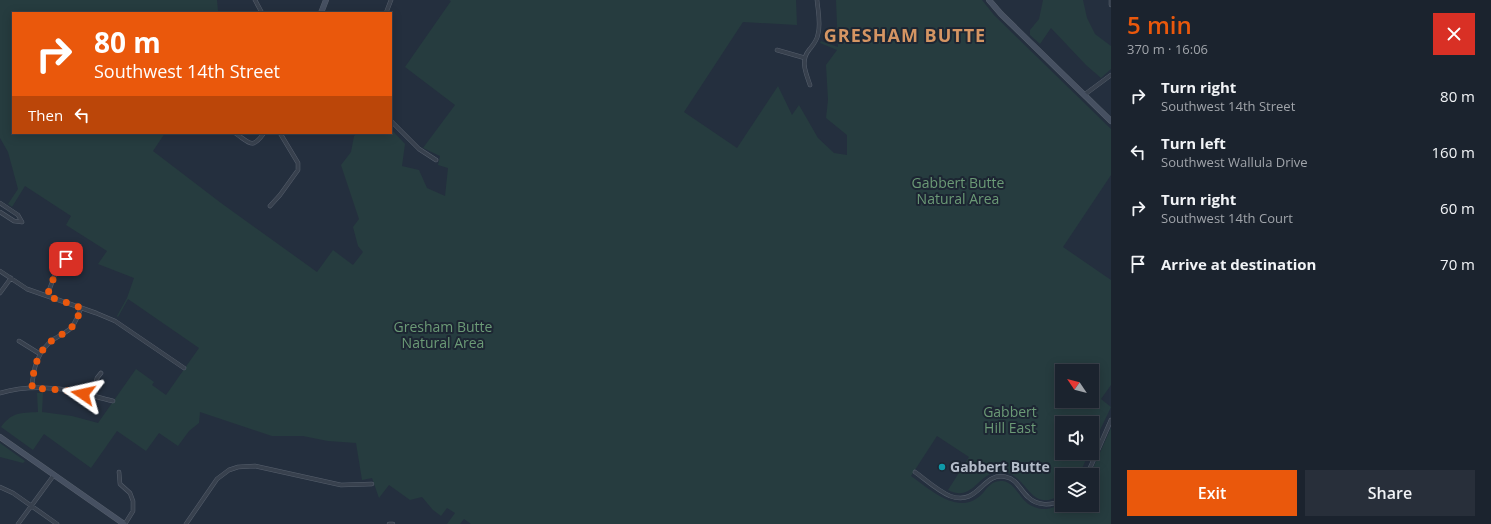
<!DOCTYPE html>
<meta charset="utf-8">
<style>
body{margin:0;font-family:"Open Sans",sans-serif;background:#282f3a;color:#f1f3f6;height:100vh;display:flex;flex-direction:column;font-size:15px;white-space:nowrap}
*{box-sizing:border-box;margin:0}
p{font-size:13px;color:#a0a4aa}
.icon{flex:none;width:22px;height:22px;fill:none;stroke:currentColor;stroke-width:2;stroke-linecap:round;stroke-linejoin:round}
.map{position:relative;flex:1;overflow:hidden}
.drawer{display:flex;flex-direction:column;background:#1b232e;width:380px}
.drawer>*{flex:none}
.banner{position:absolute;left:12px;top:12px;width:380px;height:122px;border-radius:0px;box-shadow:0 2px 10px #0003,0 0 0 1px #39404a;background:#ea580c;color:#fff;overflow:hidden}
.needle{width:26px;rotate:305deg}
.fabs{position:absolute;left:1055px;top:364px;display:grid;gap:8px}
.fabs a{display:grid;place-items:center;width:44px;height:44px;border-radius:0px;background:#1b232e;box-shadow:0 2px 10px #0003,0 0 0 1px #39404a;font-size:20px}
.pin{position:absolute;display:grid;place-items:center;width:34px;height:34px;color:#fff;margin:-17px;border-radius:8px;box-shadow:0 2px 6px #0006}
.me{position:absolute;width:44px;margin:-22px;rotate:281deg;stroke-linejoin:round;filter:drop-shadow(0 0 3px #0008)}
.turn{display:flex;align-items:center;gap:14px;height:84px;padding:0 16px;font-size:18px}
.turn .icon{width:52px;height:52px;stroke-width:2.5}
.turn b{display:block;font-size:28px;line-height:34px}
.then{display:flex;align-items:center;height:38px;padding:0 16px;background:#0003;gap:8px;font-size:15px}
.round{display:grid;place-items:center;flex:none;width:42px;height:42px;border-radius:0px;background:#282f3a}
.headline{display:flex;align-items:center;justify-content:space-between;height:68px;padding:0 16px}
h1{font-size:24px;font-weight:600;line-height:30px;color:#ea580c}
.primary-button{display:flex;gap:8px;margin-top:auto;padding:8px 16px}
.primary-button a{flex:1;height:46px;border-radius:0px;background:#ea580c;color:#fff;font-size:16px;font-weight:600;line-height:46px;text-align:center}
.primary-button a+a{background:#282f3a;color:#f1f3f6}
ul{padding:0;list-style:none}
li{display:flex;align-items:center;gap:12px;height:56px;padding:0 16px}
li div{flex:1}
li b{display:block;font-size:15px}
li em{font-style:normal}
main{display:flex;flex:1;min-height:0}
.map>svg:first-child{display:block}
.green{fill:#263c3f;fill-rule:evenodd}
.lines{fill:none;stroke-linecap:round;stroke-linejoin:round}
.street-casing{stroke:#565f6c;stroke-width:4.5}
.secondary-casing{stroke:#565f6c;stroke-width:6}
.street{stroke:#38414e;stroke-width:3.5}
.secondary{stroke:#465061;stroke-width:5}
.route{stroke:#ea580c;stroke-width:7;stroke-dasharray:0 12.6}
.culture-dot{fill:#0f9aa8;stroke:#1d2633;stroke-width:1.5}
.labels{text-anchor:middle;stroke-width:4;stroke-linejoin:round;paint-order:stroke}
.park-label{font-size:14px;fill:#6b9a76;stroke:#1d2633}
.poi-label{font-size:14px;font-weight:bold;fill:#b4bcc9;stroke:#1d2633;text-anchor:start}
.district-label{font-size:18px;font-weight:bold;letter-spacing:1px;fill:#d59563;stroke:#1d2633}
</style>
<main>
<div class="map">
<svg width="1111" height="524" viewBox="0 0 1111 524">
<rect width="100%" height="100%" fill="#242f3e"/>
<path class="green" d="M 0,0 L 217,0 L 218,11 L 216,13 L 13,13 L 13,133 L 165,133 L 153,151 L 221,203 L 317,272 L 333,250 L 353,265 L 363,252 L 358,246 L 353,227 L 359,219 L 341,165 L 351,152 L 354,136 L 357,133 L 391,133 L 391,129 L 405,144 L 402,166 L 419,170 L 427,188 L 445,196 L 448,168 L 438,165 L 440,156 L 423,148 L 455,105 L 405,67 L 451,1 L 449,0 L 796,0 L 797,25 L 743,22 L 684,112 L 737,148 L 778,86 L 792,115 L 799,105 L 818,138 L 834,153 L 847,155 L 847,135 L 826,118 L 828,100 L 826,65 L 837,50 L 820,43 L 821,41 L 838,47 L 836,0 L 982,0 L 994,15 L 1111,129 L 1111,175 L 1063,247 L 1111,280 L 1111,385 L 1101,399 L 1111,407 L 1092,447 L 1092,423 L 1062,423 L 1062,453 L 1089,453 L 1079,475 L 1062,475 L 1062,494 C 1030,515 1029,477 1005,472 C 979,467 975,504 948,490 L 969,457 L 937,436 L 911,476 C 931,490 960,518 983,493 C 988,486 993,480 1003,481 C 1016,483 1020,501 1032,506 C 1048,513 1051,506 1065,505 C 1074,505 1083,505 1092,505 L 1092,475 L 1090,475 L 1111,428 L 1111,524 L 471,524 L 464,519 L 460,524 L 447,524 L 455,513 L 447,508 L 441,516 L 433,510 L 422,497 L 410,500 L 389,485 L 379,498 L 372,478 L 362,480 L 356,443 L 328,441 L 303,436 L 272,436 L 200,412 L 199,423 L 189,431 L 178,446 L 159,433 L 146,451 L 117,431 L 91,468 L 44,434 L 33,450 L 1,427 C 12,412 20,413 38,412 L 37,393 L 43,393 L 42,412 L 72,416 L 98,423 L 136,369 L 154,382 L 152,385 L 166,395 L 199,348 L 128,299 L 118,317 L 117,316 L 127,298 L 134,278 L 98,264 L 107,251 L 66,225 L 71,216 L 25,186 L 12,207 L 8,204 L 18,189 L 8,152 L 0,138 ZM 1062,371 L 1092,371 L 1092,401 L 1062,401 Z
M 1043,0 L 1083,0 L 1087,18 L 1095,34 L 1111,46 L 1111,69 L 1101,78 L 1086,65 L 1051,28 L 1040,44 L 1030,35 L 1030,30 L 1039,19 Z
M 0,443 L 25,461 L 23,463 L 0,457 Z"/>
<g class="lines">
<g class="street-casing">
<path id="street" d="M 255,0 L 262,13
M 1111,0 L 1111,5
M 386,13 L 391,0
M 777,50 L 805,58
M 810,85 C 806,73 800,61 809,50 C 813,45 817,41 818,34 C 821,24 818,11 817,0
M 1084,95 L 1111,75
M 391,121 L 419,149 L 436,160
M 235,133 C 250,143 252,150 264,133
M 0,203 L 18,215 L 22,222
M 270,206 L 280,195 L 298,170 L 298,163 L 280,133
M 0,212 L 14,221 L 22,222
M 0,271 L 27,289 L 96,313 L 115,321 L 184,368
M 0,293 L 11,278
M 47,296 L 58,266 L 66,259
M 19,341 L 40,354
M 32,388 C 33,369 37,351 54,339 C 59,336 65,333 70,329 C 76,323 78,315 81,308
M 0,393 C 23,386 51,387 74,391 C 87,394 100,398 113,401
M 92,396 L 97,378 L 101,373
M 119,472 L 120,484 L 130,493 L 133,501 L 133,511 L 125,524
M 915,472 C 926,480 938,491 950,496 C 979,507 982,471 1006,477 C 1017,479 1020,490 1028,497 C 1037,506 1051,506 1062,500
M 1087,475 L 1111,420
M 0,487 L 13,493 L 57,524
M 18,524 L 54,475
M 186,524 L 217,479 L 229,470 L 238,467 L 255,466 L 341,485 L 372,484
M 389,524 L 393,524"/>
</g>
<g class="secondary-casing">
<path id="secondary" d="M 989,0 L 1001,14 L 1111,121
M 321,13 L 326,0
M 0,437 L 124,524"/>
</g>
<use href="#street" class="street"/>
<use href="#secondary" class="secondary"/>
</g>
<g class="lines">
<path class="route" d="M 66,259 L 58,266 L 47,296 L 82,308 C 78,315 76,323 70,329 C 65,333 59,336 54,339 C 37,351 33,369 32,388 L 64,390 L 83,394"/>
</g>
<circle class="culture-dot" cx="942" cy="467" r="4"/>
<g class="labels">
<g class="park-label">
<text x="958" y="188">Gabbert Butte<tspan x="958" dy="16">Natural Area</tspan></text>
<text x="443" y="332">Gresham Butte<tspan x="443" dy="16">Natural Area</tspan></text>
<text x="1010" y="417">Gabbert<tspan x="1010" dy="16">Hill East</tspan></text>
</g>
<g class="poi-label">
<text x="950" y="472">Gabbert Butte</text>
</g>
<g class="district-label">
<text x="905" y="42">GRESHAM BUTTE</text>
</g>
</g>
</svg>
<div class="fabs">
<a><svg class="needle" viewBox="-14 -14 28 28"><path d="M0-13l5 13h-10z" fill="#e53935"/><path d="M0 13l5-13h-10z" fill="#a0a4aa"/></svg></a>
<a><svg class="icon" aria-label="sound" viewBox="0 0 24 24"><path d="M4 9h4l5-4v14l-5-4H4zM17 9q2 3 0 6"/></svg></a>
<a><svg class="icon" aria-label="layers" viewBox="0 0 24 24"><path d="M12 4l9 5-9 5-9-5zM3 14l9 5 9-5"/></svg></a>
</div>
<div class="pin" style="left:66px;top:259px;background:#d93025"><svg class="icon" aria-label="arrive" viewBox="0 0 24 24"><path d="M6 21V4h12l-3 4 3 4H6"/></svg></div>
<svg class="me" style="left:83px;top:394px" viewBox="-20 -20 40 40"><path d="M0-17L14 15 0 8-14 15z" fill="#ea580c" stroke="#fff" stroke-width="4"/></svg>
<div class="banner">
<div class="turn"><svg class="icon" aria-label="right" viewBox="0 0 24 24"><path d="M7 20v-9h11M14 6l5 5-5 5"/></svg><div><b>80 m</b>Southwest 14th Street</div></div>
<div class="then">Then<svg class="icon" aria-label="left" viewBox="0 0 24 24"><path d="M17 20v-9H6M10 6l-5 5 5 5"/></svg></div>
</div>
</div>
<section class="drawer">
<div class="headline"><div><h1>5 min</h1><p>370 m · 16:06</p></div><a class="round" style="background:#d93025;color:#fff"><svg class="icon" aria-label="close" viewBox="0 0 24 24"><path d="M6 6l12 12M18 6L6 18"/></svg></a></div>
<ul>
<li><svg class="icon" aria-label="right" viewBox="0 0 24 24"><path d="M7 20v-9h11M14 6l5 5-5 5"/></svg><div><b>Turn right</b><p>Southwest 14th Street</p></div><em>80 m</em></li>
<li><svg class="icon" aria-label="left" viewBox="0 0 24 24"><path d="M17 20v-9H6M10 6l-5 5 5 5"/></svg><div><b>Turn left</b><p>Southwest Wallula Drive</p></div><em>160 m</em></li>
<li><svg class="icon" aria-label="right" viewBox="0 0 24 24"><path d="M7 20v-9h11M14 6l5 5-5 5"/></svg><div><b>Turn right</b><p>Southwest 14th Court</p></div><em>60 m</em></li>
<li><svg class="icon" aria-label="arrive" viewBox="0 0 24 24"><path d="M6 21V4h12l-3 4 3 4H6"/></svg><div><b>Arrive at destination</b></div><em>70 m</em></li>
</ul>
<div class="primary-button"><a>Exit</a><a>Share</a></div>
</section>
</main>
